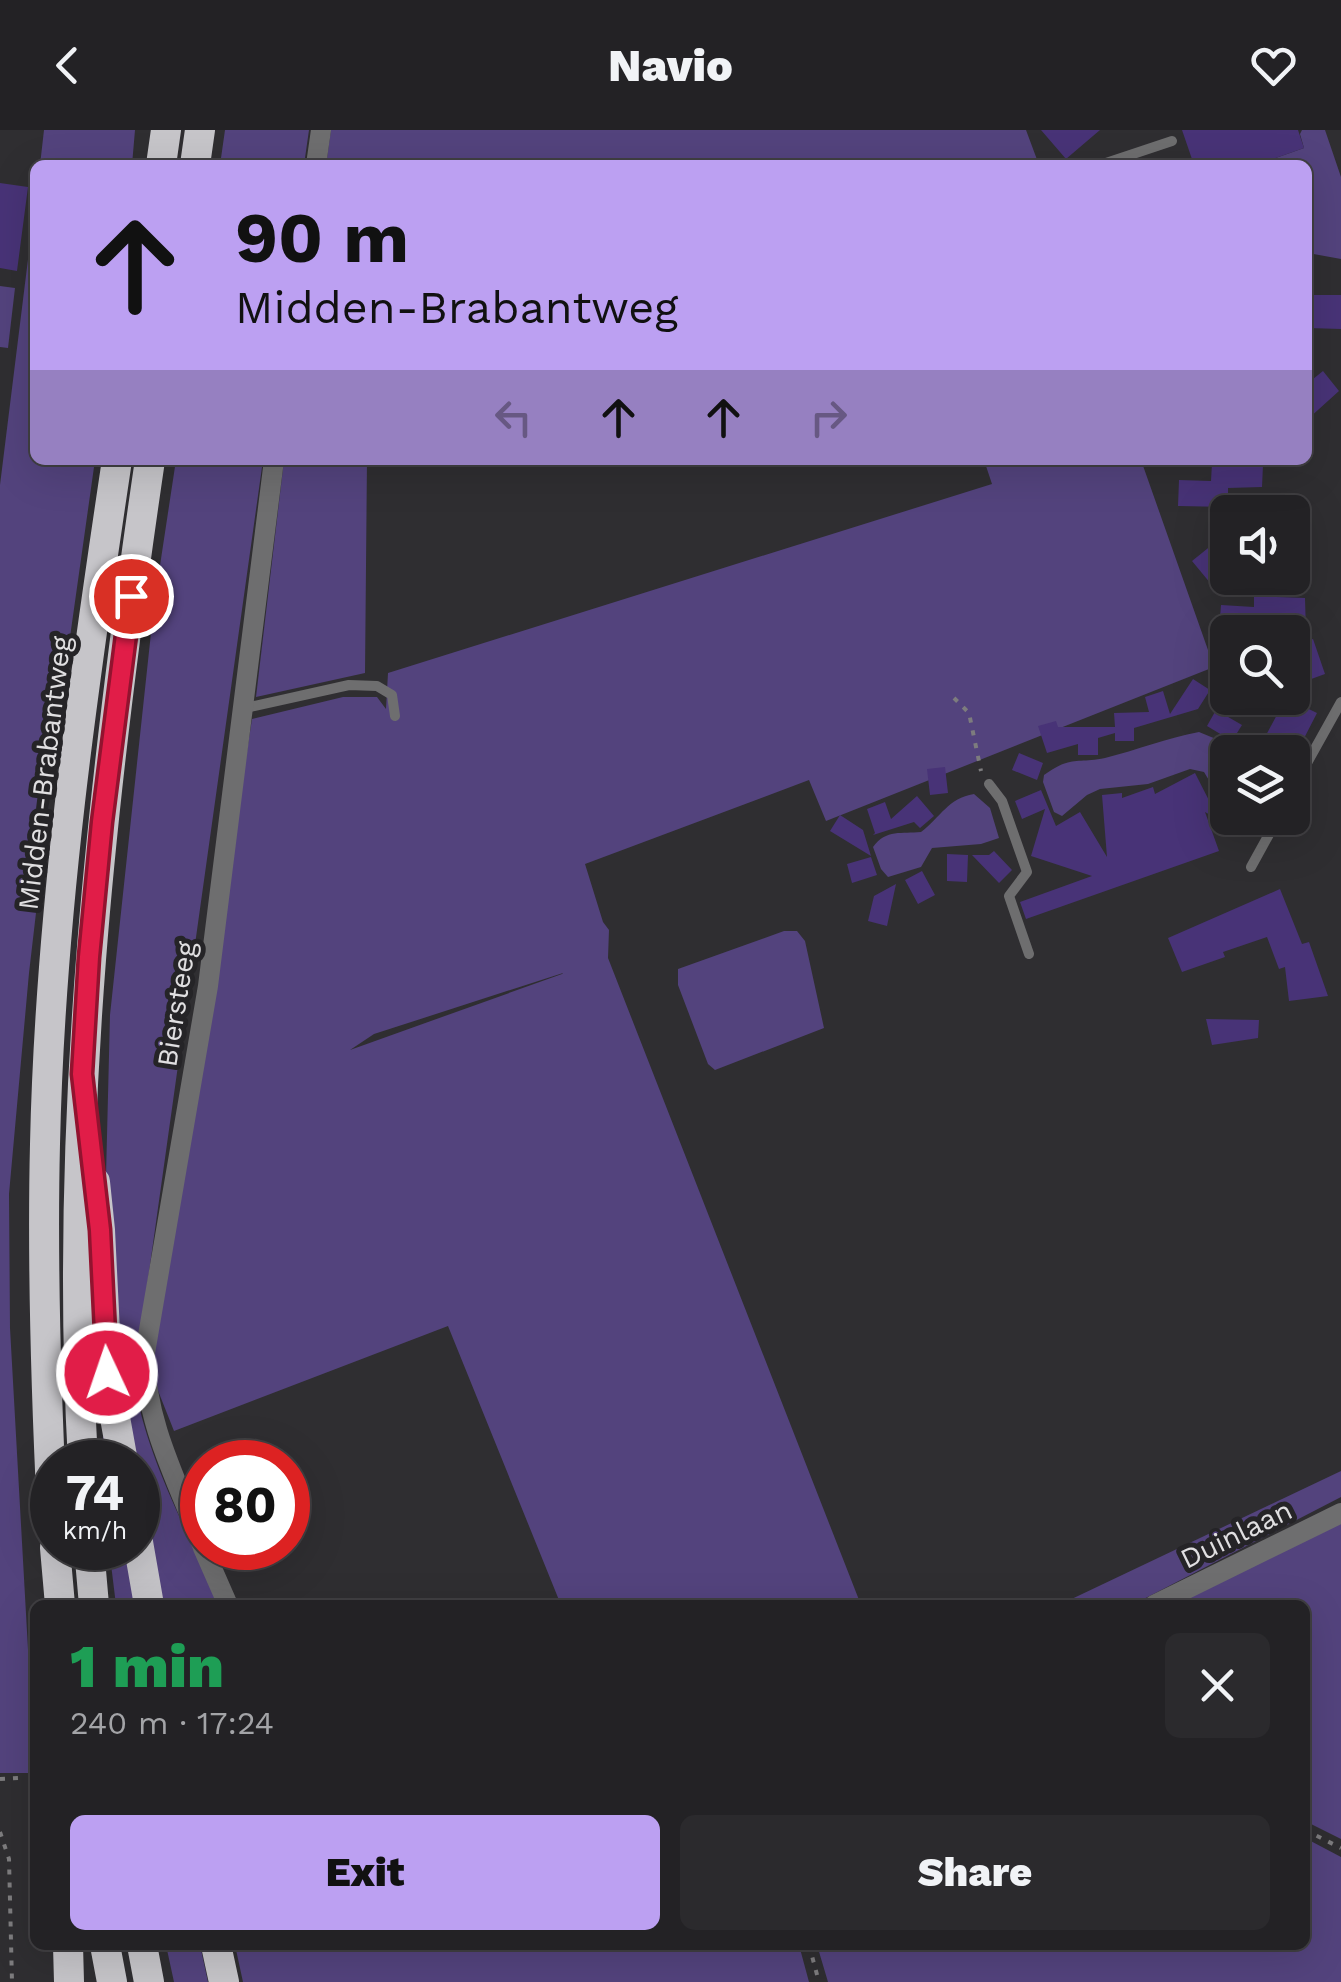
<!DOCTYPE html>
<meta charset="utf-8">
<style>
body{margin:0;font-family:"Work Sans",sans-serif;background:#2b2a2d;color:#f1f3f6;height:100vh;display:flex;flex-direction:column;font-size:38px;white-space:nowrap}
*{box-sizing:border-box;margin:0}
p{font-size:32px;color:#a3a4a7}
.icon{flex:none;width:55px;height:55px;fill:none;stroke:currentColor;stroke-width:2;stroke-linecap:round;stroke-linejoin:round}
.map{position:relative;flex:1;overflow:hidden}
.side{position:absolute;left:30px;top:1470px;width:1280px;height:350px;display:flex;flex-direction:column;background:#232225;border-radius:15px;box-shadow:0 10px 40px #0002,0 0 0 2px #403f42}
.side>*{flex:none}
.hud{position:absolute;left:30px;top:30px;width:1282px;height:305px;border-radius:15px;box-shadow:0 10px 40px #0002,0 0 0 2px #403f42;background:#bca0f2;color:#111;overflow:hidden}
.controls{position:absolute;left:1210px;top:365px;display:grid;gap:20px}
.controls a{display:grid;place-items:center;width:100px;height:100px;border-radius:15px;background:#232225;box-shadow:0 10px 40px #0002,0 0 0 2px #403f42;font-size:50px}
.speed{position:absolute;left:30px;top:1310px;display:flex;gap:20px;font-size:50px;font-weight:700;text-align:center}
.speed>*{display:grid;place-content:center;width:130px;height:130px;border-radius:50%;background:#232225;box-shadow:0 10px 40px #0002,0 0 0 2px #403f42;line-height:1}
.speed small{font-size:25px;font-weight:400}
.speed .limit{border:15px solid #d22;background:#fff;color:#111}
.pin{position:absolute;display:grid;place-items:center;width:85px;height:85px;color:#fff;margin:-42px;border:5px solid #fff;border-radius:50%;box-shadow:0 2px 10px #0007}
.me{position:absolute;width:110px;margin:-55px;rotate:357deg;stroke-linejoin:round;filter:drop-shadow(0 0 8px #0008)}
.turn{display:flex;align-items:center;gap:35px;height:210px;padding:0 40px;font-size:45px}
.turn .icon{width:130px;height:130px;stroke-width:2.5}
.turn b{display:block;font-size:70px;line-height:85px}
.lanes{display:flex;align-items:center;height:95px;padding:0 40px;background:#0003;justify-content:center;gap:50px;direction:ltr}
.lanes .off{opacity:.35}
.round{display:grid;place-items:center;flex:none;width:105px;height:105px;border-radius:15px;background:#2b2a2d}
.head{display:flex;align-items:center;justify-content:space-between;height:170px;padding:0 40px}
h1{font-size:60px;font-weight:800;line-height:75px;color:#1e9e55}
.action{display:flex;gap:20px;margin-top:auto;padding:20px 40px}
.action a{flex:1;height:115px;border-radius:15px;background:#bca0f2;color:#111;font-size:40px;font-weight:800;line-height:115px;text-align:center}
.action a+a{background:#2b2a2d;color:#f1f3f6}
header{display:flex;justify-content:space-between;align-items:center;height:130px;padding:0 40px;background:#232225;font-size:45px;font-weight:800}
.map>svg:first-child{display:block}
.green{fill:#53437d;fill-rule:evenodd}
.building{fill:#483377}
.lines{fill:none;stroke-linecap:round;stroke-linejoin:round}
.path{stroke:#7d7c7e;stroke-width:4;stroke-dasharray:5 8;stroke-linecap:butt}
.lane{stroke:#6e6e6f;stroke-width:10}
.street{stroke:#6e6e6f;stroke-width:20}
.highway{stroke:#c6c5c9;stroke-width:30}
.route-casing{stroke:#92132f;stroke-width:25}
.route{stroke:#e11d48;stroke-width:18}
.labels{text-anchor:middle;stroke-width:10;stroke-linejoin:round;paint-order:stroke}
.street-label{font-size:28px;fill:#e0dfe1;stroke:#252427}
</style>
<header><svg class="icon" aria-label="back" viewBox="0 0 24 24"><path d="M15 5l-7 7 7 7"/></svg>Navio<svg class="icon" aria-label="heart" viewBox="0 0 24 24"><path d="M12 20l-8-8c-3-5 5-10 8-4 3-6 11-1 8 4z"/></svg></header>
<div class="map">
<svg width="1341" height="1852" viewBox="0 0 1341 1852">
<rect width="100%" height="100%" fill="#2f2e31"/>
<path class="green" d="M 44,0 L 135,0 L 132,35 L 40,35 Z
M 225,0 L 309,0 L 304,35 L 220,35 Z
M 331,0 L 1026,0 L 1039,35 L 326,35 Z
M 1302,0 L 1325,0 L 1341,47 L 1341,129 L 1308,123 C 1310,94 1308,65 1308,35 L 1256,35 L 1304,18 L 1300,4 Z
M 35,73 L 35,330 L 95,330 L 59,585 L 29,843 L 9,1064 L 10,1198 L 31,1573 L 30,1643 L 0,1643 L 0,355 Z
M 0,156 L 15,158 L 8,218 L 0,217 Z
M 176,330 L 263,330 L 134,1249 C 145,1327 189,1403 220,1475 L 116,1475 L 109,1418 L 138,1418 L 138,1332 L 103,1332 L 103,1167 L 110,885 L 154,475 Z
M 284,330 L 367,330 L 365,543 L 256,567 Z
M 984,330 L 1141,330 L 1214,537 L 826,691 L 809,650 L 585,734 L 603,792 L 609,800 L 608,828 L 861,1475 L 561,1475 L 448,1196 L 174,1301 L 153,1248 L 152,1233 L 252,589 L 343,567 L 377,567 L 386,579 L 388,543 L 992,354 ZM 563,843 L 562,844 L 350,920 L 374,904 Z
M 1199,602 L 1216,609 L 1228,619 C 1227,635 1226,644 1210,652 L 1204,642 L 1190,639 L 1148,654 L 1100,659 L 1087,665 L 1062,686 L 1054,682 L 1043,652 L 1044,645 C 1072,625 1076,634 1105,628 C 1137,620 1167,608 1199,602 Z
M 974,664 L 990,678 L 999,708 L 981,714 L 932,718 L 921,737 L 888,747 L 881,739 L 873,717 C 886,699 902,704 921,702 C 941,687 948,668 974,664 Z
M 784,801 L 797,801 L 805,811 L 824,898 L 715,940 L 708,934 L 678,855 L 678,839 Z
M 1341,1341 L 1341,1367 L 1138,1472 L 1131,1475 L 1059,1475 Z
M 1341,1388 L 1341,1709 L 1305,1691 L 1305,1475 L 1175,1475 Z
M 1305,1708 L 1341,1727 L 1341,1852 L 828,1852 L 817,1815 L 1305,1815 Z
M 166,1815 L 200,1815 L 208,1852 L 174,1852 Z
M 235,1815 L 799,1815 L 809,1852 L 243,1852 Z"/>
<path class="building" d="M 1041,0 L 1100,0 L 1066,29 Z
M 1182,0 L 1298,0 L 1304,18 L 1256,35 L 1194,35 Z
M 0,53 L 28,57 L 17,141 L 0,138 Z
M 1308,165 L 1341,165 L 1341,199 L 1308,198 Z
M 1323,241 L 1339,261 L 1308,289 L 1308,253 Z
M 1212,333 L 1263,335 L 1262,357 L 1228,358 L 1228,377 L 1178,376 L 1179,350 L 1211,351 Z
M 1228,402 L 1228,440 L 1211,454 L 1192,431 Z
M 1254,466 L 1305,468 L 1306,502 L 1219,502 L 1221,475 L 1254,477 Z
M 1313,509 L 1325,544 L 1292,556 L 1292,516 Z
M 1193,549 L 1210,560 L 1198,579 L 1134,598 L 1134,611 L 1115,611 L 1115,603 L 1098,608 L 1098,625 L 1078,625 L 1078,614 L 1047,623 L 1038,596 L 1056,591 L 1058,597 L 1115,597 L 1114,583 L 1149,582 L 1145,567 L 1163,561 L 1170,584 Z
M 1286,568 L 1317,583 L 1297,622 L 1257,622 Z
M 1216,580 L 1242,595 L 1232,611 L 1207,596 Z
M 1019,623 L 1043,633 L 1037,650 L 1012,640 Z
M 945,637 L 948,663 L 930,665 L 927,639 Z
M 1195,643 L 1219,690 L 1205,682 L 1219,721 L 1026,789 L 1020,772 L 1092,746 L 1031,726 L 1045,679 L 1022,689 L 1015,671 L 1041,660 L 1056,696 L 1080,682 L 1107,727 L 1102,665 L 1122,663 L 1122,668 L 1153,657 L 1155,664 Z
M 917,666 L 934,686 L 920,698 L 914,692 L 873,705 L 875,703 L 867,679 L 885,672 L 891,689 Z
M 840,685 L 863,700 L 871,726 L 830,701 Z
M 994,721 L 1012,740 L 999,753 L 972,725 L 989,725 Z
M 947,724 L 968,725 L 967,752 L 947,751 Z
M 871,727 L 877,745 L 852,753 L 847,734 Z
M 922,741 L 935,765 L 918,774 L 905,750 Z
M 896,754 L 887,796 L 868,791 L 874,766 Z
M 1280,759 L 1302,814 L 1309,812 L 1328,866 L 1289,871 L 1285,837 L 1279,839 L 1267,807 L 1223,822 L 1225,827 L 1182,842 L 1168,808 Z
M 1206,889 L 1259,890 L 1258,908 L 1212,915 Z"/>
<g class="lines">
<path class="path" d="M 954,568 L 969,583 L 981,641
M 0,1649 L 20,1648
M 1305,1700 L 1341,1718
M 0,1702 L 9,1729 L 12,1852
M 809,1815 L 819,1852"/>
<path class="lane" d="M 1100,35 L 1172,11
M 245,578 L 349,555 L 377,556 L 392,565 L 395,586
M 989,654 L 1002,671 L 1027,742 L 1009,766 L 1029,824
M 1292,660 L 1341,572
M 1251,737 L 1278,688"/>
<path class="street" d="M 316,35 L 321,0
M 202,1415 C 178,1353 144,1290 145,1223 L 208,856 L 274,330
M 203,1418 L 228,1475
M 1154,1475 L 1341,1383"/>
<path class="highway" d="M 161,35 L 166,0
M 195,35 L 200,0
M 95,1052 L 100,1100 L 107,1243 L 123,1332
M 83,1332 C 64,996 101,662 150,330
M 52,1384 C 46,1260 42,1137 45,1014 C 50,785 83,556 117,330
M 138,1412 L 149,1475
M 55,1418 L 60,1475
M 89,1418 L 94,1475
M 68,1815 L 69,1852
M 105,1815 L 112,1852
M 142,1815 L 149,1852
M 216,1815 L 224,1852"/>
</g>
<g class="lines">
<g class="route-casing">
<path id="route" d="M 107,1243 L 100,1100 L 82,944 L 89,827 L 102,692 L 131,466"/>
</g>
<use href="#route" class="route"/>
</g>
<g class="labels">
<g class="street-label">
<text transform="translate(44 643) rotate(-83)" y="10">Midden-Brabantweg</text>
<text transform="translate(176 874) rotate(-81)" y="10">Biersteeg</text>
<text transform="translate(1236 1404) rotate(-26)" y="10">Duinlaan</text>
</g>
</g>
</svg>
<div class="controls">
<a><svg class="icon" aria-label="sound" viewBox="0 0 24 24"><path d="M4 9h4l5-4v14l-5-4H4zM17 9q2 3 0 6"/></svg></a>
<a><svg class="icon" aria-label="search" viewBox="0 0 24 24"><circle cx="10" cy="10" r="6"/><path d="M15 15l6 6"/></svg></a>
<a><svg class="icon" aria-label="layers" viewBox="0 0 24 24"><path d="M12 4l9 5-9 5-9-5zM3 14l9 5 9-5"/></svg></a>
</div>
<div class="speed"><div>74<small>km/h</small></div><div class="limit">80</div></div>
<div class="pin" style="left:131px;top:466px;background:#d93025"><svg class="icon" aria-label="arrive" viewBox="0 0 24 24"><path d="M6 21V4h12l-3 4 3 4H6"/></svg></div>
<svg class="me" style="left:107px;top:1243px" viewBox="-20 -20 40 40"><circle r="17" fill="#e11d48" stroke="#fff" stroke-width="3"/><path d="M0-11L8 9 0 5-8 9z" fill="#fff"/></svg>
<div class="hud">
<div class="turn"><svg class="icon" aria-label="ahead" viewBox="0 0 24 24"><path d="M12 20V5M6 11l6-6 6 6"/></svg><div><b>90 m</b>Midden-Brabantweg</div></div>
<div class="lanes"><svg class="icon off" aria-label="left" viewBox="0 0 24 24"><path d="M17 20v-9H6M10 6l-5 5 5 5"/></svg><svg class="icon" aria-label="ahead" viewBox="0 0 24 24"><path d="M12 20V5M6 11l6-6 6 6"/></svg><svg class="icon" aria-label="ahead" viewBox="0 0 24 24"><path d="M12 20V5M6 11l6-6 6 6"/></svg><svg class="icon off" aria-label="right" viewBox="0 0 24 24"><path d="M7 20v-9h11M14 6l5 5-5 5"/></svg></div>
</div>
<section class="side">
<div class="head"><div><h1>1 min</h1><p>240 m · 17:24</p></div><a class="round"><svg class="icon" aria-label="close" viewBox="0 0 24 24"><path d="M6 6l12 12M18 6L6 18"/></svg></a></div>
<div class="action"><a>Exit</a><a>Share</a></div>
</section>
</div>
